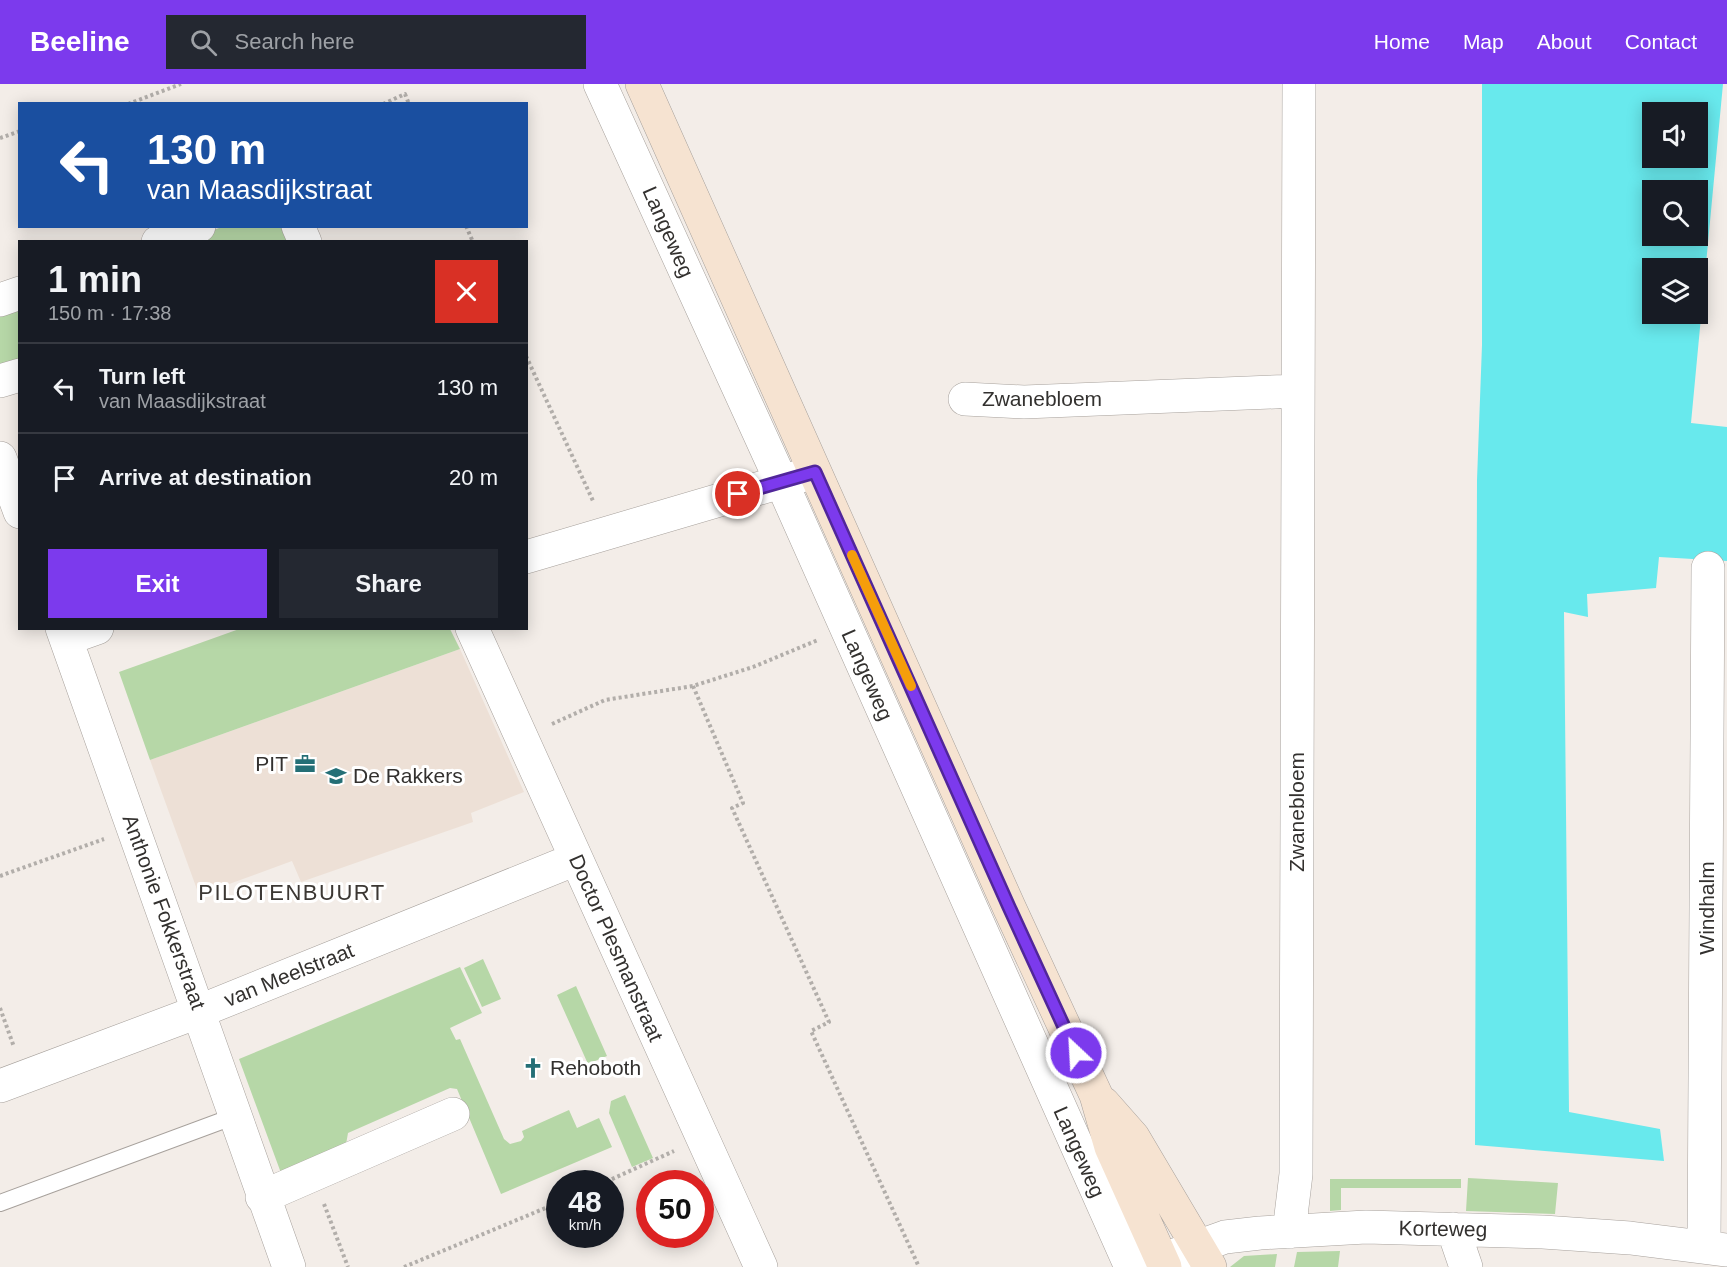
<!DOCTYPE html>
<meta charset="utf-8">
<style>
body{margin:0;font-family:Arial,sans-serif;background:#242831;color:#f1f3f6;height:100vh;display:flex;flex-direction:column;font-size:22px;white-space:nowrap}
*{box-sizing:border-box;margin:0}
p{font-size:20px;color:#9ea1a6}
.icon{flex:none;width:33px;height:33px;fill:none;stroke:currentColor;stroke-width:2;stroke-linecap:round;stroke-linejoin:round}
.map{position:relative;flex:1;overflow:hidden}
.panel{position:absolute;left:18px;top:156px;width:510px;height:390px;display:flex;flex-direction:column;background:#171b24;border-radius:0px;box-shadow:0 3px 15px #0003}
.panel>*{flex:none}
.guide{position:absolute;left:18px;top:18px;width:510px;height:126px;border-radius:0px;box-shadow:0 3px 15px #0003;background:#1a4fa0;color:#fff;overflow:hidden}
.buttons{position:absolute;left:1642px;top:18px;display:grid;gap:12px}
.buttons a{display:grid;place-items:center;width:66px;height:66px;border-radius:0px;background:#171b24;box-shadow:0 3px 15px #0003;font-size:30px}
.speed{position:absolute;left:546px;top:1086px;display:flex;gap:12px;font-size:30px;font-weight:700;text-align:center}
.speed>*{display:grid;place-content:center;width:78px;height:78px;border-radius:50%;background:#171b24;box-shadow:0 3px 15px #0003;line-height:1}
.speed small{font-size:15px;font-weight:400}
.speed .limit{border:9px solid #d22;background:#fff;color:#111}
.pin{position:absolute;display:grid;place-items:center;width:51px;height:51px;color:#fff;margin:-26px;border:3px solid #fff;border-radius:50%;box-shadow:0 2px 6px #0007}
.me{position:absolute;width:66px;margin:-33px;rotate:335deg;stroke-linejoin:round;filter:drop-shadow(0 0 4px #0008)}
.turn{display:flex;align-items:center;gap:21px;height:126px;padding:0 30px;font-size:27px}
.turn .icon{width:78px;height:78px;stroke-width:2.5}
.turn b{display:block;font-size:42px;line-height:51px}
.round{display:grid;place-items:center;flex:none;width:63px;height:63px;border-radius:0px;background:#242831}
.overview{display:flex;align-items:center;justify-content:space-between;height:102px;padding:0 30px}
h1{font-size:36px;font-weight:700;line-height:45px}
.cta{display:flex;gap:12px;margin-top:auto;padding:12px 30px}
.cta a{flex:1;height:69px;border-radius:0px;background:#7c3aed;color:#fff;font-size:24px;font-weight:700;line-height:69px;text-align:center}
.cta a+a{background:#242831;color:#f1f3f6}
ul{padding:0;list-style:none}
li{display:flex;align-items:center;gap:18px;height:90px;padding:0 30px;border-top:2px solid #363941}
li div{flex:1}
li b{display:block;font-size:22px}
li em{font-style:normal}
header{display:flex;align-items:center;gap:36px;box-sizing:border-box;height:84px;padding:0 30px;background:#7c3aed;color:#fff}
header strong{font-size:28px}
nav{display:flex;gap:33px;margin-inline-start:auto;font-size:21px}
.search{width:420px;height:54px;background:#242831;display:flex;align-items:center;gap:15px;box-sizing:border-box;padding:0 21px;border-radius:0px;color:#9ea1a6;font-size:22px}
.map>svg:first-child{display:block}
.built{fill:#ede0d6}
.green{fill:#b6d7a7}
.water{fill:#68e9ed;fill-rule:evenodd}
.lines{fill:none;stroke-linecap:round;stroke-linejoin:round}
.lane-casing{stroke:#a7a19c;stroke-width:18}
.street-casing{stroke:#a7a19c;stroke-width:34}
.secondary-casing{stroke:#a7a19c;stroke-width:34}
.path{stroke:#b2aeaa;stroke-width:4;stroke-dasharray:3 3;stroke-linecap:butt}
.lane{stroke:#fff;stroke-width:16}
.street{stroke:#fff;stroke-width:33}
.secondary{stroke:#f6e3d1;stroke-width:33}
.route-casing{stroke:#51269a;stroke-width:15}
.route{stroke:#7c3aed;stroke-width:10}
.slow{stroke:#f59e0b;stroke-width:10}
.labels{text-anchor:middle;stroke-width:6;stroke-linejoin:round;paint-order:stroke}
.street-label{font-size:21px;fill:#33312f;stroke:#fff}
.poi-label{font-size:21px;fill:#33312f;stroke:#fff;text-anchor:start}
.neighbourhood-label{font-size:22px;letter-spacing:1.5px;fill:#3c3834;stroke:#fff}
</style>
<header>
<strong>Beeline</strong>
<div class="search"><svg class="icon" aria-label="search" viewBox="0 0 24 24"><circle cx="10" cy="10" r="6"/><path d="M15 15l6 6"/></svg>Search here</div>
<nav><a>Home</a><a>Map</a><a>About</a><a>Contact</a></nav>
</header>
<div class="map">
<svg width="1727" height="1183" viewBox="0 0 1727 1183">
<rect width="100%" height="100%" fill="#f3ede8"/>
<path class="built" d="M 460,565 L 524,708 L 471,729 L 473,738 L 301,798 L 292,777 L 199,811 L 150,676 Z"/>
<path class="green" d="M 224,142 L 283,143 L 290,158 L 184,158 Z
M 19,220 L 19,286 L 0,293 L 0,228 Z
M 242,544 L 450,545 L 460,565 L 150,676 L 119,588 Z
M 483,875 L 501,915 L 482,923 L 464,884 Z
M 460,883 L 482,929 L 450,944 L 456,956 L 460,955 L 504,1055 L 510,1060 L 521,1057 L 524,1053 L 522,1047 L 569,1026 L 577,1044 L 599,1034 L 612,1063 L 501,1110 L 457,1005 L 450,1004 L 348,1049 L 345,1066 L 281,1089 L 239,975 Z
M 576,902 L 607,972 L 588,980 L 557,911 Z
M 625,1011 L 653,1074 L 632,1083 L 609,1029 L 611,1017 Z
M 1468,1094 L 1558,1099 L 1555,1130 L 1466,1127 Z
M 1330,1095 L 1461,1095 L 1461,1104 L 1341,1104 L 1341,1126 L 1330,1127 Z
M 1340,1167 L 1338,1183 L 1294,1183 L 1297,1168 Z
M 1277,1170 L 1275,1183 L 1230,1183 L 1244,1172 Z"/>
<path class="water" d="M 1482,0 L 1723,0 L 1691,339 L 1727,343 L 1727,477 L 1659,473 L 1656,504 L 1587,510 L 1588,533 L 1564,528 L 1569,1028 L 1660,1045 L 1664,1077 L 1475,1061 L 1477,396 L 1482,261 ZM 1653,28 L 1698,28 L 1698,74 L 1653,74 ZM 1653,106 L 1698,106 L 1698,152 L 1653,152 ZM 1653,184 L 1698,184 L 1698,230 L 1653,230 Z"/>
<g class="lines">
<g class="lane-casing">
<path id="lane" d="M 0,1119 L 235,1032"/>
</g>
<g class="street-casing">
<path id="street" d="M 600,0 L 781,397 L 1131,1183
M 298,142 L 305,158
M 158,158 L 199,142
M 0,216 L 20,209
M 0,297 L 20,291
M 965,315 L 1024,318 L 1298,307
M 0,374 L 20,428
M 526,473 L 801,392
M 62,544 L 289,1183
M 472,544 L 761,1183
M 66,555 L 97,544
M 0,1002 L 200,927 L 576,775
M 262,1113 L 453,1030
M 1453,1145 L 1466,1183
M 1289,1148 L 1296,1090 L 1299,0
M 1704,1163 L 1708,484
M 1161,1176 L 1225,1153 L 1260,1149 L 1366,1143 L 1543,1148 L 1630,1154 L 1725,1166"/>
</g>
<g class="secondary-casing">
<path id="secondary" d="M 642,0 L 1009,823 L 1096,1011 L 1111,1063 L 1165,1183
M 1103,1019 L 1133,1053 L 1210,1183"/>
</g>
<path class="path" d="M 128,20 L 181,0
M 383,20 L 405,10 L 409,20
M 0,54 L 20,47
M 466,142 L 473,158
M 526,272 L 594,419
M 693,602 L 743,719 L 732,724 L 829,938 L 811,947 L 919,1183
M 552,640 L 605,616 L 693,602 L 753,583 L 818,556
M 0,792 L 104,755
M 0,924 L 14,963
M 601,1100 L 674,1067
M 324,1120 L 348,1183
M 404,1183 L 560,1118"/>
<use href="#lane" class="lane"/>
<use href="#street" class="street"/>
<use href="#secondary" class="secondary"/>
</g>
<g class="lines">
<g class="route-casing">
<path id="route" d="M 738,410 L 815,388 L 1009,823 L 1076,969"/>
</g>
<use href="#route" class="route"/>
<path class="slow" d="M 852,471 L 911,602"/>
</g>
<defs>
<g id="office-bare" transform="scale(1.62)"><path d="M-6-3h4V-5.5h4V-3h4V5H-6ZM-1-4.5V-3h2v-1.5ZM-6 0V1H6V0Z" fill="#246f76" stroke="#fff" stroke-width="2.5" paint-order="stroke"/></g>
<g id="school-bare" transform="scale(1.62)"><path d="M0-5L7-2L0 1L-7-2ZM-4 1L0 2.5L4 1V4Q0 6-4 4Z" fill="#246f76" stroke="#fff" stroke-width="2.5" paint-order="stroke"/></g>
<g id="church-bare" transform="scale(1.62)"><path d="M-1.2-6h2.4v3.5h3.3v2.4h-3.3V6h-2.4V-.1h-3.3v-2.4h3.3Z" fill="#246f76" stroke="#fff" stroke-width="2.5" paint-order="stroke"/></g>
</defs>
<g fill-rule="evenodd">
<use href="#office-bare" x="305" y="680"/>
<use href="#school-bare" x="336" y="692"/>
<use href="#church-bare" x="533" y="984"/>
</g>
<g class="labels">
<g class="street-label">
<text transform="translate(668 148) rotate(66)" y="7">Langeweg</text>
<text x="1042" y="322">Zwanebloem</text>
<text transform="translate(867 591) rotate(66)" y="7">Langeweg</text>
<text transform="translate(1297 728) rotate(-90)" y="7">Zwanebloem</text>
<text transform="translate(1707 824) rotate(-90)" y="7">Windhalm</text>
<text transform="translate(164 828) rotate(70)" y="7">Anthonie Fokkerstraat</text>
<text transform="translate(616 864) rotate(66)" y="7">Doctor Plesmanstraat</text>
<text transform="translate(289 891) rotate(-22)" y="7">van Meelstraat</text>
<text transform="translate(1079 1068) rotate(66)" y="7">Langeweg</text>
<text transform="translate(1443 1145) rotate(1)" y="7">Korteweg</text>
</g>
<g class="poi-label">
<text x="288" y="687" text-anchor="end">PIT</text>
<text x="353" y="699">De Rakkers</text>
<text x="550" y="991">Rehoboth</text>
</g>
<g class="neighbourhood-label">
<text x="292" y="816">PILOTENBUURT</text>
</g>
</g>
</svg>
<div class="buttons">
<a><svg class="icon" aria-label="sound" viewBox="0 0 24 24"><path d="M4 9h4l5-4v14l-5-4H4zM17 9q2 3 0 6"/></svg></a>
<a><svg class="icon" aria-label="search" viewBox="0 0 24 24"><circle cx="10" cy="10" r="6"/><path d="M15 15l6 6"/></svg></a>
<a><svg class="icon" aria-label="layers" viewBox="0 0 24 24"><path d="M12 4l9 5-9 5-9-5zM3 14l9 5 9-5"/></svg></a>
</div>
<div class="speed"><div>48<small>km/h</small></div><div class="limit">50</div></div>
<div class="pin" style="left:738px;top:410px;background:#d93025"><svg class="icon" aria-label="arrive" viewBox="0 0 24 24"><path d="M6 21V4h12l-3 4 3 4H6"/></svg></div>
<svg class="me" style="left:1076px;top:969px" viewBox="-20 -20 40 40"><circle r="17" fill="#7c3aed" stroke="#fff" stroke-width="3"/><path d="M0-11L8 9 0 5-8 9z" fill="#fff"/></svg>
<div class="guide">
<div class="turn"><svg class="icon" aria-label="left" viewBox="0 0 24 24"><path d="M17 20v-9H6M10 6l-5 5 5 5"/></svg><div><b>130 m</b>van Maasdijkstraat</div></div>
</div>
<section class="panel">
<div class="overview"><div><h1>1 min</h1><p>150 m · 17:38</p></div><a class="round" style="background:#d93025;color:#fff"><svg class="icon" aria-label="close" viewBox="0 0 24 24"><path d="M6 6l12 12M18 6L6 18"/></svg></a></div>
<ul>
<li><svg class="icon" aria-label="left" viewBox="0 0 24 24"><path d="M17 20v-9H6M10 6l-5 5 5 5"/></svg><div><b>Turn left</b><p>van Maasdijkstraat</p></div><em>130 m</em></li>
<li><svg class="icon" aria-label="arrive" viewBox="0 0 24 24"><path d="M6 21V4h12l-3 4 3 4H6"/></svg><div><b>Arrive at destination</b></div><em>20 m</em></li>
</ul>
<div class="cta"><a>Exit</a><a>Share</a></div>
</section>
</div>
